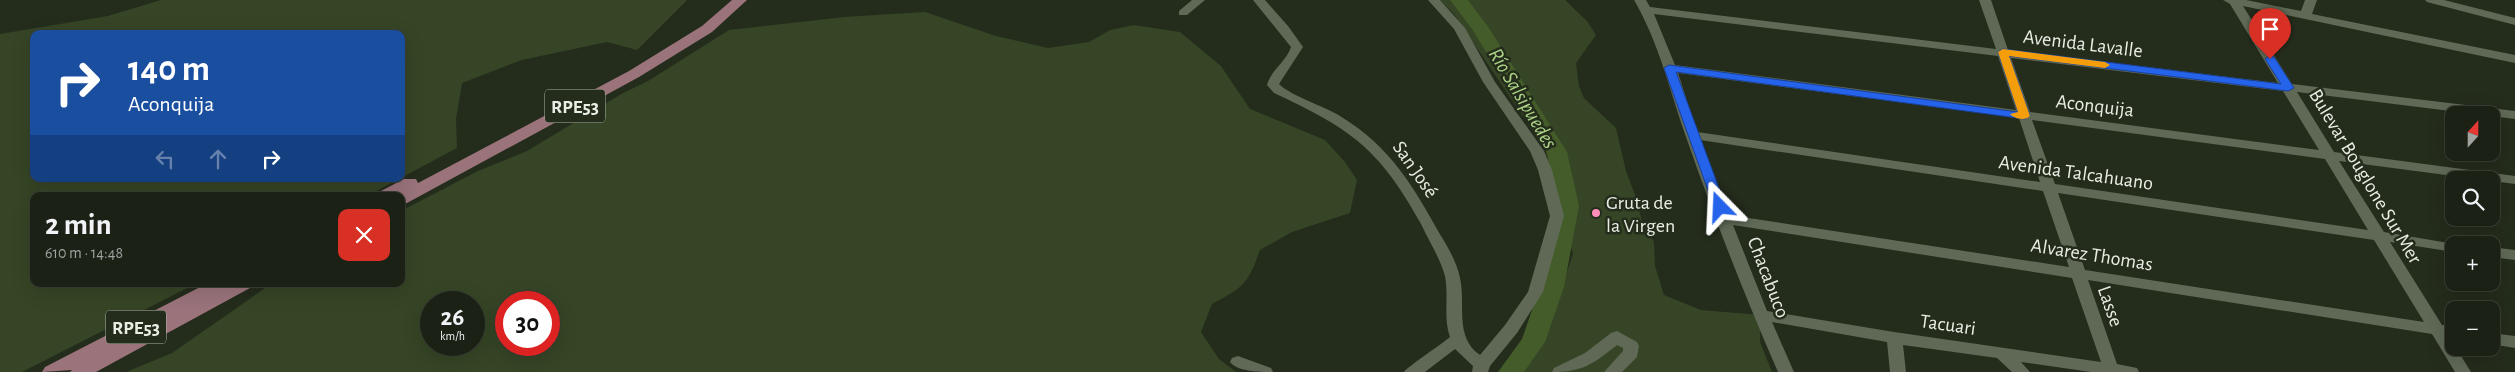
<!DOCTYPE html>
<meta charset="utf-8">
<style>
body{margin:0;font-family:"Alegreya Sans",sans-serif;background:#282e22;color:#f1f3f6;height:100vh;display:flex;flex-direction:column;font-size:19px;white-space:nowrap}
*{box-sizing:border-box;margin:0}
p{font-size:16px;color:#a0a3a0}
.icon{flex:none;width:28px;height:28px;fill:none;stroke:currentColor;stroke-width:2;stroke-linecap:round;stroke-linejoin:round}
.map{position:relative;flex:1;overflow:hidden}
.side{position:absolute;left:30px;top:192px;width:375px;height:95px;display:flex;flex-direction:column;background:#1b2115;border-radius:10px;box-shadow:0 5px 20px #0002,0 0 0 1px #393e34}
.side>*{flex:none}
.top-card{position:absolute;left:30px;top:30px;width:375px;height:152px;border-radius:10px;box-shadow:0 5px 20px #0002,0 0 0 1px #393e34;background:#1a4fa0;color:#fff;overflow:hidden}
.needle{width:32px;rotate:21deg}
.controls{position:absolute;left:2445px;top:106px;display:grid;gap:10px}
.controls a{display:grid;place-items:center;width:55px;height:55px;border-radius:10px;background:#1b2115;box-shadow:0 5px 20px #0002,0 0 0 1px #393e34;font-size:25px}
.speed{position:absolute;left:420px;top:291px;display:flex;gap:10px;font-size:25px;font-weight:700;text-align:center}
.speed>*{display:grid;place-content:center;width:65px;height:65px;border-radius:50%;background:#1b2115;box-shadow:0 5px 20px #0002,0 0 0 1px #393e34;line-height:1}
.speed small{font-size:12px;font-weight:400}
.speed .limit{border:8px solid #d22;background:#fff;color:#111}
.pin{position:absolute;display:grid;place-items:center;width:42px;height:42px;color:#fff;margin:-51px -21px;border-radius:50% 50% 50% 0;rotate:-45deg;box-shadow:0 0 5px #0007}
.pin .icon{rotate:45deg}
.me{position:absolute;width:55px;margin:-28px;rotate:339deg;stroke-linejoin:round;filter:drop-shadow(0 0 4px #0008)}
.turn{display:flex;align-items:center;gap:18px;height:105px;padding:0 15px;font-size:22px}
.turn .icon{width:65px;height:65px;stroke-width:2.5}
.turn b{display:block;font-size:35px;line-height:42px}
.lanes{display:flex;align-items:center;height:48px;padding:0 15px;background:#0003;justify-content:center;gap:25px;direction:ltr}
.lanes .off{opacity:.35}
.round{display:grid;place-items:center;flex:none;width:52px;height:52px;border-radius:10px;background:#282e22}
.summary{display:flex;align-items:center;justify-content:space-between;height:85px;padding:0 15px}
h1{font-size:30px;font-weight:600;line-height:38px}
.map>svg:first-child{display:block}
.green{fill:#354525;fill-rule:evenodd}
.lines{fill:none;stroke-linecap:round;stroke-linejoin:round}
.river{fill:#445c29;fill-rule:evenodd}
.minor{fill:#5f6956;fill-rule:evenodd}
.major{fill:#9a737b;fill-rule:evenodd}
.route{fill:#2563eb;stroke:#184099}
.slow{fill:#f59e0b}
.poi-dot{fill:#ff8eba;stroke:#242c1c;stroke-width:2}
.labels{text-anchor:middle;stroke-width:5;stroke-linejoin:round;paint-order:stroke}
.shield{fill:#242c1c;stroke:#aeb4a8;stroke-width:1}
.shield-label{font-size:19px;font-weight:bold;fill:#e9eee4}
.street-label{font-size:20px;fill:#e9eee4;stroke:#242c1c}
.poi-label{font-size:20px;fill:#e9eee4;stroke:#242c1c;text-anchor:start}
.water-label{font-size:21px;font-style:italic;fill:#add486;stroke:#242c1c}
</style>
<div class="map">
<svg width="2515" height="372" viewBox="0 0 2515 372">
<rect width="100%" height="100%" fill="#242c1c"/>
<path class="green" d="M 161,0 L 687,0 L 637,50 L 607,42 L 522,60 L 462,83 L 456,119 L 457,148 L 367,196 L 34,196 L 34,284 L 195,284 L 22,372 L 0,372 L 0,34 L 108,16 ZM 34,34 L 401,34 L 401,179 L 34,179 Z
M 1440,0 L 1565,0 L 1587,21 L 1596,35 L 1576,63 L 1579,86 L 1584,98 L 1616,128 L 1626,171 L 1635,195 L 1642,221 L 1654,242 L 1655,266 L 1664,295 L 1701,310 L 1761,315 L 1760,342 L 1772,372 L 1523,372 L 1548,327 L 1573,254 L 1545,149 L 1454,14 Z
M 925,12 L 996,36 L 1048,48 L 1089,42 L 1110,30 L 1134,25 L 1180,32 L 1221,66 L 1250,109 L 1325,140 L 1345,162 L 1357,180 L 1350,213 L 1292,232 L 1260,250 C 1248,284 1244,287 1212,304 L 1201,332 L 1219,359 L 1236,372 L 126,372 L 172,353 L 271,284 L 401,284 L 401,211 L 478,171 L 527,151 L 623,93 L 648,81 L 729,30 L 844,17 ZM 474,302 L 474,345 L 431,345 L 431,302 ZM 506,302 L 549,302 L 549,345 L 506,345 Z"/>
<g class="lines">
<path class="river" d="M 1450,0 L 1468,0 L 1489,28 L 1567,152 L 1579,206 L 1564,287 L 1545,342 L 1524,372 L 1498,372 L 1522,339 L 1540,287 L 1557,206 L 1547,152 L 1472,29 Z"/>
<path class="minor" d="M 1192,0 L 1205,0 L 1187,15 L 1179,15 L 1179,11 Z
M 1253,0 L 1265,0 L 1288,26 L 1303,47 L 1279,84 C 1291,96 1324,106 1340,116 C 1391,147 1413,186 1441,236 C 1449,249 1457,263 1460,278 C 1466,305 1454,337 1480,355 L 1505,325 L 1528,292 L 1550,216 L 1538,170 L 1530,151 L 1483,82 L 1454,29 L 1428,0 L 1440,0 L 1465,28 L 1495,82 L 1544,151 L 1552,170 L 1564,216 L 1543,292 L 1517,333 L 1490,366 L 1488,372 L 1472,372 L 1473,366 L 1455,349 L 1425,372 L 1404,372 C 1407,367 1442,344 1450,337 C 1443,318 1449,296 1445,276 C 1440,258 1429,241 1421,224 C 1379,148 1351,129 1274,93 L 1267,85 C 1271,70 1286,62 1291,47 Z
M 1634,0 L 1646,0 L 1650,7 L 1996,49 L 1979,0 L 1991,0 L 2008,50 L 2278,83 L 2230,4 L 2223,0 L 2246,0 L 2301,11 L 2305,0 L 2317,0 L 2312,14 L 2515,55 L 2515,63 L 2243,6 L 2292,84 L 2515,111 L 2515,119 L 2297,92 L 2334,152 L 2515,176 L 2515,184 L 2339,161 L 2384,232 L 2460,245 L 2454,245 L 2454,252 L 2390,242 L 2442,325 L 2454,326 L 2454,337 L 2449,337 L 2454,348 L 2456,348 L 2471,372 L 2455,372 L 2432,334 L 2088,280 L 2117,364 L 2137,368 L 2139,372 L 2091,372 L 2021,362 L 2030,372 L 2012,372 L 1997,358 L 1903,345 L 1906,372 L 1890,372 L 1887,342 L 1772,322 L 1794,372 L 1778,372 C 1744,294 1713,215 1685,134 C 1669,88 1659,43 1634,0 ZM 1654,14 L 1998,56 L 2016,110 L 1675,65 ZM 2011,58 L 2283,91 L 2319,150 L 2030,112 ZM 1678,73 L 2019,118 L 2040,182 L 1697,132 ZM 2032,120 L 2325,159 L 2368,230 L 2055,184 ZM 1700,140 L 2043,191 L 2069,267 L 1729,215 ZM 2058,193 L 2374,240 L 2424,322 L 2085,270 ZM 1733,225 L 2072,278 L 2101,362 L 1894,332 L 1767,311 Z
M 2425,0 L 2444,0 L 2515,18 L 2515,25 L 2427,2 Z
M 2491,247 L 2515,250 L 2515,260 L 2491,257 Z
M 1617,331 L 1637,342 L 1639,346 L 1637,357 L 1622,372 L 1604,372 L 1623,351 L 1623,348 L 1617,345 C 1593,364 1583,372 1552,372 L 1554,368 L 1585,353 L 1611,333 Z
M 2491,333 L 2515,336 L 2515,348 L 2491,344 Z
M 1238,356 L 1271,368 L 1273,372 C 1260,372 1238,372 1230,362 L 1232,358 Z"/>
<path class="major" d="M 732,0 L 747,0 L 712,32 L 639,77 L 407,203 L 401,204 L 401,196 L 377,196 L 379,192 L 404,179 L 416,179 L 418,183 L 629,71 L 702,26 Z
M 206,284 L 253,284 L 250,288 L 96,372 L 70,372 L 72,370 L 42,372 L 45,367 Z"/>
</g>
<path class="route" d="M 2003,49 L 2281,84 L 2265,59 L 2270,56 L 2274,57 L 2294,88 L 2288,91 L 2009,56 L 2030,116 L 2025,119 L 1676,72 L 1726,207 L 1720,210 L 1714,207 L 1664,68 L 1669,65 L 2018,112 L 1998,52 Z"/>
<path class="slow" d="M 2003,49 L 2105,62 L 2110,65 L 2105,68 L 2009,56 L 2030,116 C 2026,121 2014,119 2010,114 L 2018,112 L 1998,52 Z"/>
<circle class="poi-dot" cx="1596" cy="213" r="5"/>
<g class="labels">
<g class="shield">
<rect x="545" y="89.5" width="60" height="33" rx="4"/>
<rect x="106" y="310.5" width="60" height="33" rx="4"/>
</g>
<g class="shield-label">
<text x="575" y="113">RPE53</text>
<text x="136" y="334">RPE53</text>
</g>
<g class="street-label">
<text transform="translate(2083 43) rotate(7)" y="7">Avenida Lavalle</text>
<text transform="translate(2095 105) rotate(7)" y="7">Aconquija</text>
<text transform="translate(1416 169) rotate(55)" y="7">San José</text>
<text transform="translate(2076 172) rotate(8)" y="7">Avenida Talcahuano</text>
<text transform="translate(2366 176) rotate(59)" y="7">Bulevar Bouglone Sur Mer</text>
<text transform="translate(2092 254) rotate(9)" y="7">Alvarez Thomas</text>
<text transform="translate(1769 277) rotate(69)" y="7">Chacabuco</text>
<text transform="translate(2111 306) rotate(71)" y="7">Lasse</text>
<text transform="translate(1948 324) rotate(8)" y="7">Tacuari</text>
</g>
<g class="poi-label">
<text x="1606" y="209">Gruta de<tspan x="1606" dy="23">la Virgen</tspan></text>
</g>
<g class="water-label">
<text transform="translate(1523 98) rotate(59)" y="7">Río Salsipuedes</text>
</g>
</g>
</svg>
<div class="controls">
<a><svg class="needle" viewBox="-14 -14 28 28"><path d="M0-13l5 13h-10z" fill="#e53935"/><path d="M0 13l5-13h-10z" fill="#a0a3a0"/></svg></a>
<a><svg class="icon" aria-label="search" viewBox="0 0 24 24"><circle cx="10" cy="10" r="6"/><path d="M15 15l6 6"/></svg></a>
<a>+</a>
<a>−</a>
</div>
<div class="speed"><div>26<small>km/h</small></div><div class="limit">30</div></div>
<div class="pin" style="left:2270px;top:59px;background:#d93025"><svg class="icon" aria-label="arrive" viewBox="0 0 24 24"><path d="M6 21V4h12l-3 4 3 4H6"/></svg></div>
<svg class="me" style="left:1720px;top:207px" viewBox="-20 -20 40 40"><path d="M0-17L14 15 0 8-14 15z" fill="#2563eb" stroke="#fff" stroke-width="4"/></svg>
<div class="top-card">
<div class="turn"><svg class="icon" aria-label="right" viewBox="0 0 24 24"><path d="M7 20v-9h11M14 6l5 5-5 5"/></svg><div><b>140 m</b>Aconquija</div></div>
<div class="lanes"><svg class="icon off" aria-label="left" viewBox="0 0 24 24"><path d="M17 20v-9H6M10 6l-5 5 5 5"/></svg><svg class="icon off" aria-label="ahead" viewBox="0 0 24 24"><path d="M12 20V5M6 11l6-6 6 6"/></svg><svg class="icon" aria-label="right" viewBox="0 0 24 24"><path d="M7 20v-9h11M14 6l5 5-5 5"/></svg></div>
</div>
<section class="side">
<div class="summary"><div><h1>2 min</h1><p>610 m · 14:48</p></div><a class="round" style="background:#d93025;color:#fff"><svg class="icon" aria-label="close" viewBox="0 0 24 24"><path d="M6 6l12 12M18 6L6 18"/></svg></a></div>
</section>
</div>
